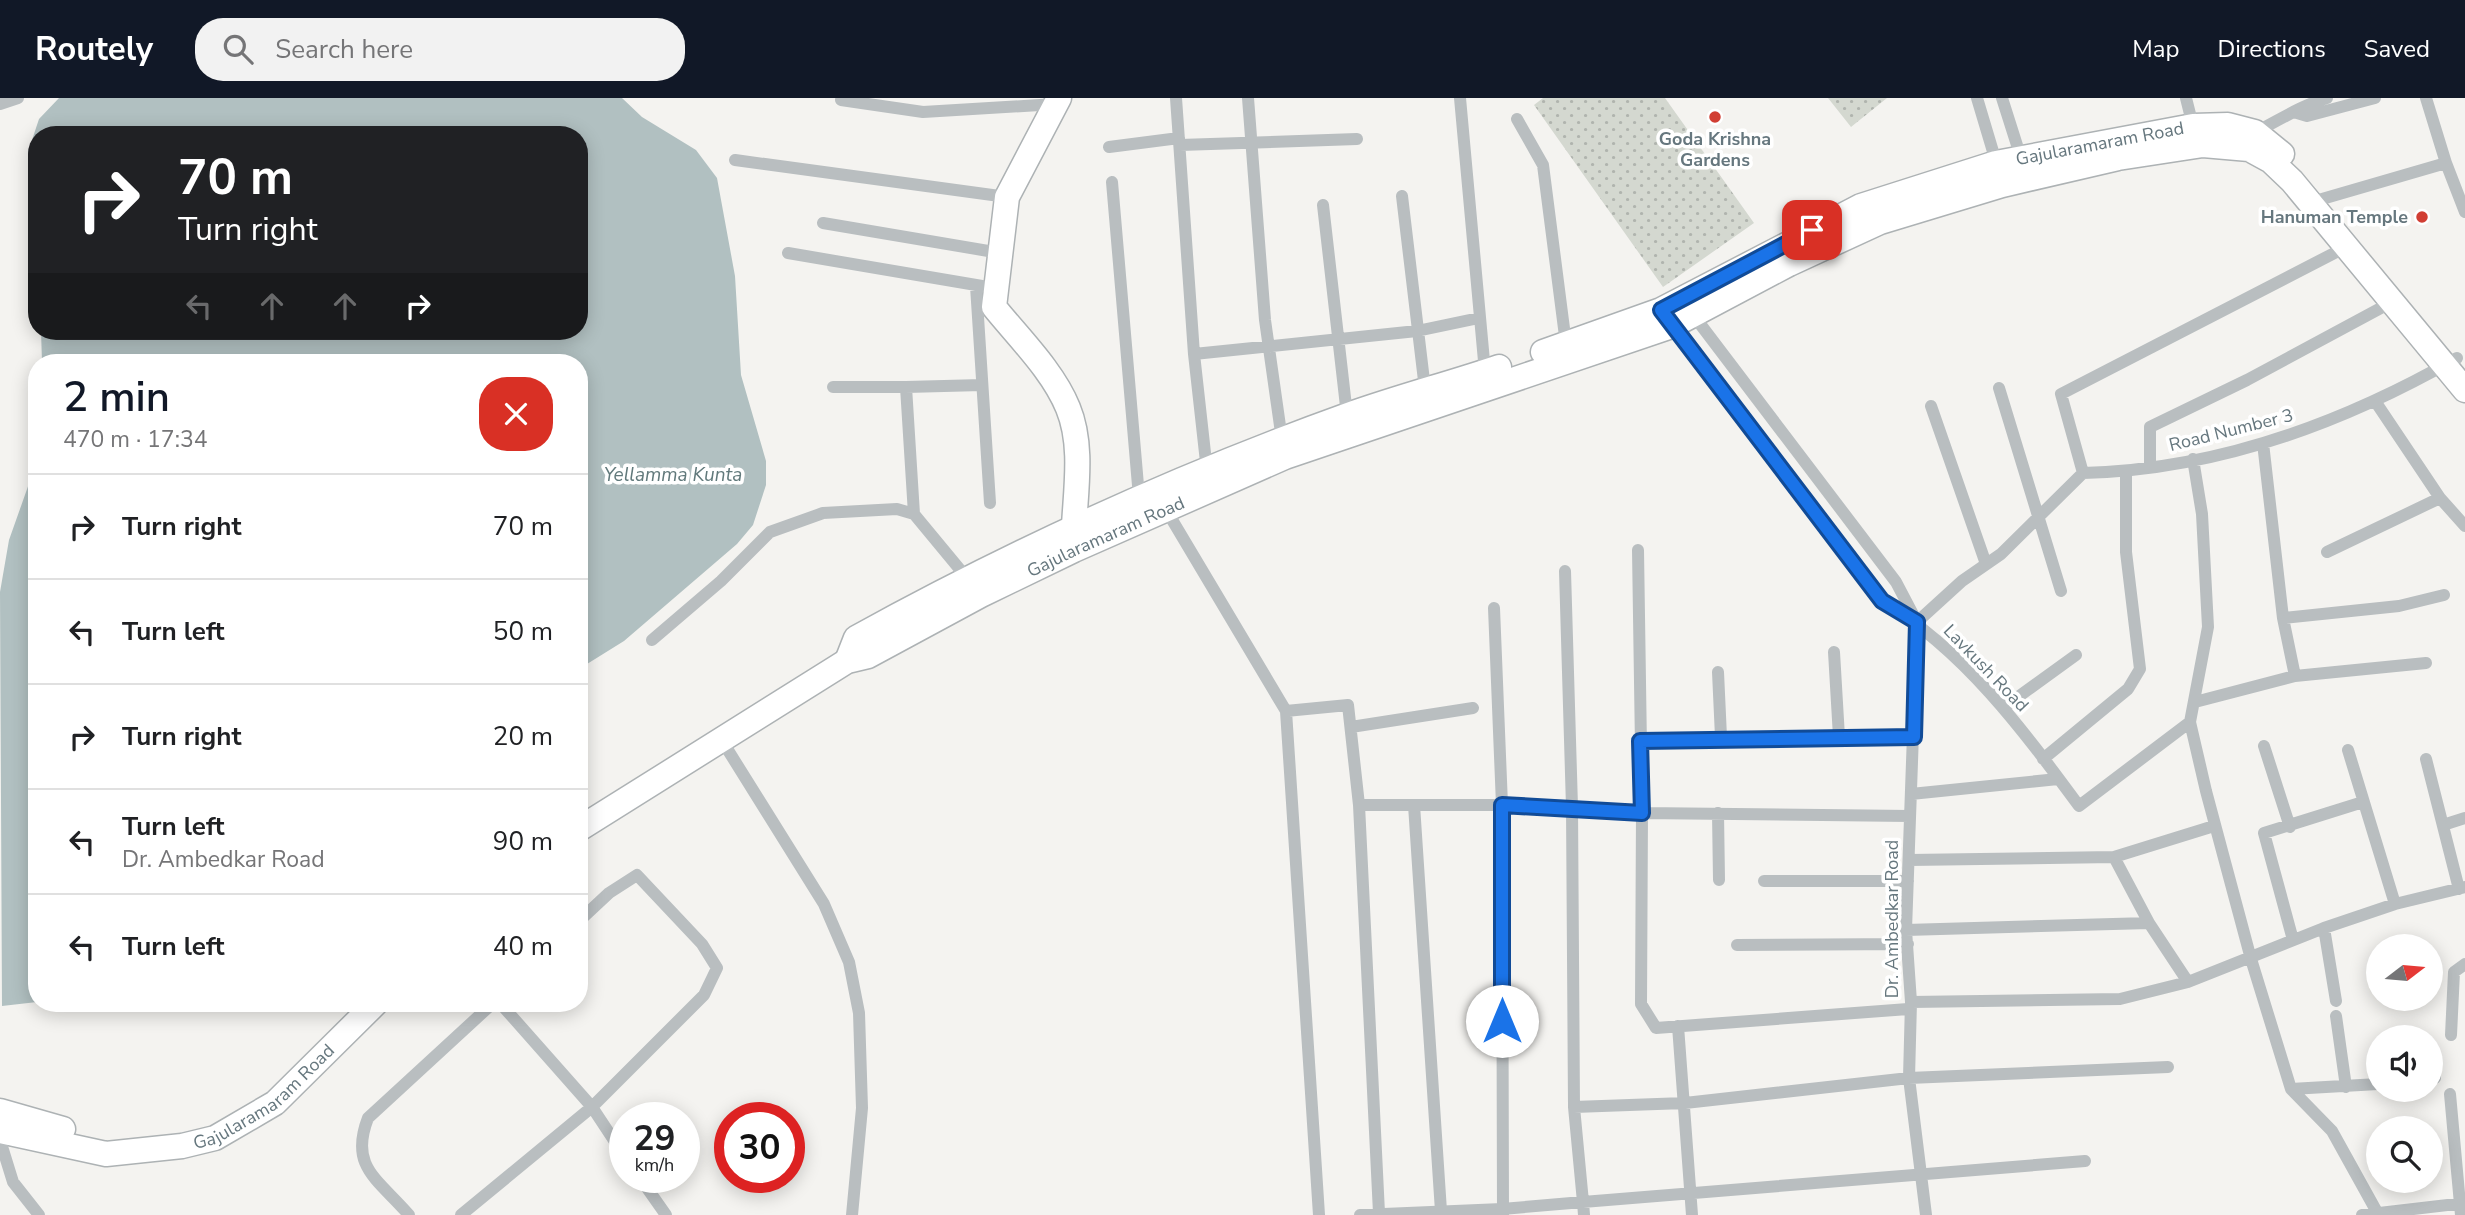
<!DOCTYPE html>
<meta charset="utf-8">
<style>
body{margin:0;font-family:"Nunito Sans",sans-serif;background:#f2f2f2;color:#202124;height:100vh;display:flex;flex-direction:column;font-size:26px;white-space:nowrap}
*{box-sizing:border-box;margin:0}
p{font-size:23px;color:#757577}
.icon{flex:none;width:38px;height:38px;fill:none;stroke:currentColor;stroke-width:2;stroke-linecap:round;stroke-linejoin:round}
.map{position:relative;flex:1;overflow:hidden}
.side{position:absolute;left:28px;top:256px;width:560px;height:658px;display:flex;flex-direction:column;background:#fff;border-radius:28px;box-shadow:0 4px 18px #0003}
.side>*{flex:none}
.banner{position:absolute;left:28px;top:28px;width:560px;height:214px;border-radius:28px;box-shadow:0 4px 18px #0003;background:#202124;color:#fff;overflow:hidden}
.needle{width:46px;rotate:74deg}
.tools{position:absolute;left:2366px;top:836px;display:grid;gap:14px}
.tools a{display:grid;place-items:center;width:77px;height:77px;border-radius:50%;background:#fff;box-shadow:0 4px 18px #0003;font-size:35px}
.speed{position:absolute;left:609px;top:1004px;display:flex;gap:14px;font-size:35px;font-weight:700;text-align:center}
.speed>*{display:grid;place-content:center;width:91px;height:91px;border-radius:50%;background:#fff;box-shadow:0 4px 18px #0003;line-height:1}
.speed small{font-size:18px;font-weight:400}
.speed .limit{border:10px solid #d22;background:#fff;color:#111}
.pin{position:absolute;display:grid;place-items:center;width:60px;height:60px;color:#fff;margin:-30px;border-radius:14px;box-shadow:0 4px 10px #0006}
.me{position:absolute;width:77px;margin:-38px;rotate:0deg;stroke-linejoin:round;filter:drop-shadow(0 0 5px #0008)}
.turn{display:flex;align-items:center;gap:24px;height:147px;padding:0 35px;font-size:32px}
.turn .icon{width:91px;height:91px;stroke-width:2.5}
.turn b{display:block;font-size:49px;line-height:60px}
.lanes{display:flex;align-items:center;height:66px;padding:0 35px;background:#0003;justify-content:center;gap:35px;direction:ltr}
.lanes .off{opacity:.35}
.round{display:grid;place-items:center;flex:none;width:74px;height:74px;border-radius:28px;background:#f2f2f2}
.headline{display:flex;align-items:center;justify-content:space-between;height:119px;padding:0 35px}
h1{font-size:42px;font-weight:600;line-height:52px;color:#111827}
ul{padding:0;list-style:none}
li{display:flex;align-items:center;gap:21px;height:105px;padding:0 35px;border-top:2px solid #e0e0e0}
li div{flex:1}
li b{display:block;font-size:26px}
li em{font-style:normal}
header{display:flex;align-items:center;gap:42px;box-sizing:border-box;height:98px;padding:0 35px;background:#111827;color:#fff}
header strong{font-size:33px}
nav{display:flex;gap:38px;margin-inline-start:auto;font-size:24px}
.search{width:490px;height:63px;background:#f2f2f2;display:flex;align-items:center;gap:18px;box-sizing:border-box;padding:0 24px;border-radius:28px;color:#757577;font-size:26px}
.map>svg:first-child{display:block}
.grass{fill:url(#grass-dots)}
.water{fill:#b1c0c1}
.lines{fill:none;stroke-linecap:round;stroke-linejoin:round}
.major-casing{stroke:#adb2b4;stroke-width:27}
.minor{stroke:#b9bec0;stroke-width:12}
.major{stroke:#fff;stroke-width:24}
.route-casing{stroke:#114b97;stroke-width:18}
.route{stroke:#1a73e8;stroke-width:12}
.poi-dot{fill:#d13e33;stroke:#fff;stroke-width:2.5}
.labels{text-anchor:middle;stroke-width:7;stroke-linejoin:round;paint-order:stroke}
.poi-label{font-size:18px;font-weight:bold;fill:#66777e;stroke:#fff}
.street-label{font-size:18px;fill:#66777e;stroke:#fff}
.water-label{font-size:19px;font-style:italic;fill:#61797b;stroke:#fff}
</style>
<header>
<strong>Routely</strong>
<div class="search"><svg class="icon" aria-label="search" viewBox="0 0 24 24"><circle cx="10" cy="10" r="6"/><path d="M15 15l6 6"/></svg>Search here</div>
<nav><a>Map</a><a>Directions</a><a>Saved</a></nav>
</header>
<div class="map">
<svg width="2465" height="1117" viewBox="0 0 2465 1117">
<defs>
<pattern id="grass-dots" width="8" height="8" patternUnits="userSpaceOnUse" patternTransform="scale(1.75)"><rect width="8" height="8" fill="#d4d8d0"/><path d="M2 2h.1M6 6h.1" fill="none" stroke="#b0b4ae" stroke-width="1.8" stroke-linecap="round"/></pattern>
</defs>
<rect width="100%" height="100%" fill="#f4f3f0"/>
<path class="grass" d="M 1543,0 L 1665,0 L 1754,125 L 1663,189 L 1534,7 Z
M 1828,0 L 1887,0 L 1851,29 Z"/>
<path class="water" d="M 59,0 L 622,0 L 642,19 L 696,52 L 717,80 L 735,178 L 741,277 L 766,363 L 766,387 L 753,427 L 737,446 L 624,543 L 579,571 L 579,264 L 42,264 L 41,233 L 579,233 L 579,37 L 37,37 L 37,174 L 28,54 L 39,21 Z
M 37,363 L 37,904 L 2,908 L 0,494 L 9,442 Z"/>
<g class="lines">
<g class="major-casing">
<g id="major">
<path d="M 1059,0 L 1007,99 L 994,209 C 1019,240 1053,273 1068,310 C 1083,346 1076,390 1074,428"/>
<path id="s1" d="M 1543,254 L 1661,212 L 1861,108 L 1996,65 L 2193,28 L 2228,27 L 2255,34 L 2282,56"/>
<path d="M 847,563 L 856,540 C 1014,453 1178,378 1348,317 C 1398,299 1449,286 1499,269"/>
<path id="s2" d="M 579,731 L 847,563 L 868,558 L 981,497 L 1074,452 L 1285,359 L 1672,228 L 1789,166 L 1880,124 L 2002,87 L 2118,60 L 2203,47 L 2249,51 L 2271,63 L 2292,83 L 2465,292"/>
<path d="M 0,1013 L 63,1031"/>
<path id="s3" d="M 0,1033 L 106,1056 L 182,1048 L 215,1040 L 275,1005 L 376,905"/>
</g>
</g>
<path class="minor" d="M 1176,0 L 1194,256
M 1248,0 L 1265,222 L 1282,342
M 1460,0 L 1485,274
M 1977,0 L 1997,67
M 2002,0 L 2022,63
M 2186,0 L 2193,28
M 841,2 L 923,14 L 1056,6
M 0,6 L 18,0
M 2297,15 L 2307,18 L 2375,0
M 1517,21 L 1543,67 L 1566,246
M 2252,36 C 2276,24 2302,7 2327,0
M 1180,47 L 1357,41
M 1109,49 L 1179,40
M 735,62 L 1007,99
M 2446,65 L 2465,114
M 1112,84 L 1139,399
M 1402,98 L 1425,291
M 2322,101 L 2446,65 L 2426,0
M 1323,107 L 1347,317
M 823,125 L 1000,155
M 788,155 L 982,188
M 976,188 L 990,405
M 1691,214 L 1896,484 L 1917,524
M 1670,224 L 1882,503 C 1964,552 2023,632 2079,708 L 2190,624
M 833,289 L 906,289
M 1999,290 L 2061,493
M 2375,303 L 2440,400 L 2465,428
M 1931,308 L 1986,466
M 2263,345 L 2283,520 L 2295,578
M 2193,361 L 2202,416 L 2208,529 L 2190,624 L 2206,693 L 2251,861 L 2291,991 L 2332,1033 L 2378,1116
M 2150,370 L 2150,329 L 2247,282 L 2392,204
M 1207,373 L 1194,256 L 1417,233 L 1479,220
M 2083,375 L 2061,296 L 2348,148
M 2083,375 C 2215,372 2343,325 2457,260
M 1165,410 L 1286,613 L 1319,1117
M 914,416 L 906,289 L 982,287
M 1638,452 L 1642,715 L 1641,906 L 1656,930 L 1908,911
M 2327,454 L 2440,400
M 1565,473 L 1572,709 L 1574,1009 L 1685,1005 L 1909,980 L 2168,969
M 1494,510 L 1502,707 L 1503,1117
M 2283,520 L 2399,508 L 2444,497
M 1917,524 L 1906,832 L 1911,904 L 1909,980 L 1926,1117
M 1917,524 L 1962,483 L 2001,456 L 2083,375
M 652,542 L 721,483 L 770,434 L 823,415 L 897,411 L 914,416 L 967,480
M 1834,554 L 1839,639
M 1718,574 L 1721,639
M 2195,604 L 2295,578 L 2426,565
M 2004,609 L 2076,557
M 1286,613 L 1348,607 L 1359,707 L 1379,1115
M 1351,629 L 1473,610
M 721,641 L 824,806 L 849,864 L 859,915 L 862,1010 L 852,1117
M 1640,643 L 1914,639
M 2264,648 L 2290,729
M 2348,652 L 2395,806
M 2043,661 L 2128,591 L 2140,571 L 2126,454 L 2126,374
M 2426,661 L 2459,791
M 1911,696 L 2058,681
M 1359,707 L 1502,707 L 1572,709 L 1642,715 L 1910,718
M 1414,707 L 1441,1113
M 1718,715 L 1719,782
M 2443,727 L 2465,720
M 2114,759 L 2149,825 L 2188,884
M 1909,762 L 2114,759 L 2214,728
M 1764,783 L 1908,783
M 579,823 L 609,795 L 637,777 L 702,846 L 717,870 L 704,897 L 592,1009 L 625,1059
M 2324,830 L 2336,903
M 1906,832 L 2149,825
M 2293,842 L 2264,735 L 2363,704
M 1737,847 L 1908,846
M 1911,904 L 2120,901 L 2188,884 L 2324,830 L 2395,806 L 2465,789
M 2336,918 L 2346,989
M 1678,928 L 1692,1117
M 2451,937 L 2454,874 L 2465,866
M 2431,981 L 2435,980
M 2291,991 L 2378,986
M 2450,996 L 2461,1117
M 1574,1009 L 1583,1104 L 2085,1063
M 0,1042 L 13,1084 L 39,1117
M 640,1080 L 666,1117
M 409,1117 C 378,1081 349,1069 368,1020 L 493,905
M 461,1117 L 592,1009 L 500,905
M 1360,1117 L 1502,1111 L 1583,1104 L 1584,1117
M 2362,1117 L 2465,1105"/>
<use href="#major" class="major"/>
</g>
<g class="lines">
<g class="route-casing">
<path id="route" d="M 1502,923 L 1502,707 L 1642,715 L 1640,643 L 1914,639 L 1917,524 L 1882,503 L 1661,212 L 1812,132"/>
</g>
<use href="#route" class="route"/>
</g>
<g class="poi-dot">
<circle cx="1715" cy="19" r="7"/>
<circle cx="2422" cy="119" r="7"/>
</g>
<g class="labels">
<g class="poi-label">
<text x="1715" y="47">Goda Krishna<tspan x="1715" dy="21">Gardens</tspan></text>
<text x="2408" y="125" text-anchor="end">Hanuman Temple</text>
</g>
<g class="street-label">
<text dy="6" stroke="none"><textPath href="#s1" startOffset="598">Gajularamaram Road</textPath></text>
<text transform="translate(2231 332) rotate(-14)" y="6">Road Number 3</text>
<text dy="6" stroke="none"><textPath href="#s2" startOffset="604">Gajularamaram Road</textPath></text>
<text transform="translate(1986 570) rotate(46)" y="6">Lavkush Road</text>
<text transform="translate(1892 821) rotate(-90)" y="6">Dr. Ambedkar Road</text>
<text dy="6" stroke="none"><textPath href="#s3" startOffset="282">Gajularamaram Road</textPath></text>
</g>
<g class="water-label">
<text x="673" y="383">Yellamma Kunta</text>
</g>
</g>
</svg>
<div class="tools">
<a><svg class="needle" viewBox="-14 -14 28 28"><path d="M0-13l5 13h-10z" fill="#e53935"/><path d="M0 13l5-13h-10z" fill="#757577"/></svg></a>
<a><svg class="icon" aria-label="sound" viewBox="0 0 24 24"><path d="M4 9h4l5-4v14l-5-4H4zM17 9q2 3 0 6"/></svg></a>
<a><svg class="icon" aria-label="search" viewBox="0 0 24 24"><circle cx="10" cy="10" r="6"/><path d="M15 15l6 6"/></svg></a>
</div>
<div class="speed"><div>29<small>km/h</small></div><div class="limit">30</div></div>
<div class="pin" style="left:1812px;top:132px;background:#d93025"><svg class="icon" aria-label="arrive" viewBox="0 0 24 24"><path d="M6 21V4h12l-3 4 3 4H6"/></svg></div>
<svg class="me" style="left:1502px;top:923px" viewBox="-20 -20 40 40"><circle r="19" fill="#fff"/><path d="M0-13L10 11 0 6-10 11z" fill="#1a73e8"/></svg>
<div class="banner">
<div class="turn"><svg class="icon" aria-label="right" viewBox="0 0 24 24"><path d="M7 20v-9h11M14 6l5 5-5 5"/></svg><div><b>70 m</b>Turn right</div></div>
<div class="lanes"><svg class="icon off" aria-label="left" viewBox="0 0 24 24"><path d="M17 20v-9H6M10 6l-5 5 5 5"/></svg><svg class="icon off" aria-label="ahead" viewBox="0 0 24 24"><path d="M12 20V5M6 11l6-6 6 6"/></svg><svg class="icon off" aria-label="ahead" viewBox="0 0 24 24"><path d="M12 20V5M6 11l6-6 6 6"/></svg><svg class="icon" aria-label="right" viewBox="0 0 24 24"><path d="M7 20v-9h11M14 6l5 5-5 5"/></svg></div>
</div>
<section class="side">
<div class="headline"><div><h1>2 min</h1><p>470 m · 17:34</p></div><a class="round" style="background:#d93025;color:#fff"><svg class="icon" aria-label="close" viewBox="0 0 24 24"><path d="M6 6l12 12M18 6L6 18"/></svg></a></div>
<ul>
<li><svg class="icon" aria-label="right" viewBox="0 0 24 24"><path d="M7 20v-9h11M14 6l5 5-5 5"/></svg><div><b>Turn right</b></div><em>70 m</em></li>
<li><svg class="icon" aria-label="left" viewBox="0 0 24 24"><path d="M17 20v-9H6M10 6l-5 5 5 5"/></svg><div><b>Turn left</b></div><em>50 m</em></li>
<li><svg class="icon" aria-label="right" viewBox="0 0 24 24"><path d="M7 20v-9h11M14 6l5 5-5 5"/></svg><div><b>Turn right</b></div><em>20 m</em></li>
<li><svg class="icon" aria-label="left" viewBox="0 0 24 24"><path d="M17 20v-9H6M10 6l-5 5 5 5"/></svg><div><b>Turn left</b><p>Dr. Ambedkar Road</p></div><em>90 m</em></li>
<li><svg class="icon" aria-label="left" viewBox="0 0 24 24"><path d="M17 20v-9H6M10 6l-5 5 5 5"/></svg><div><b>Turn left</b></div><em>40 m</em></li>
</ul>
</section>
</div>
